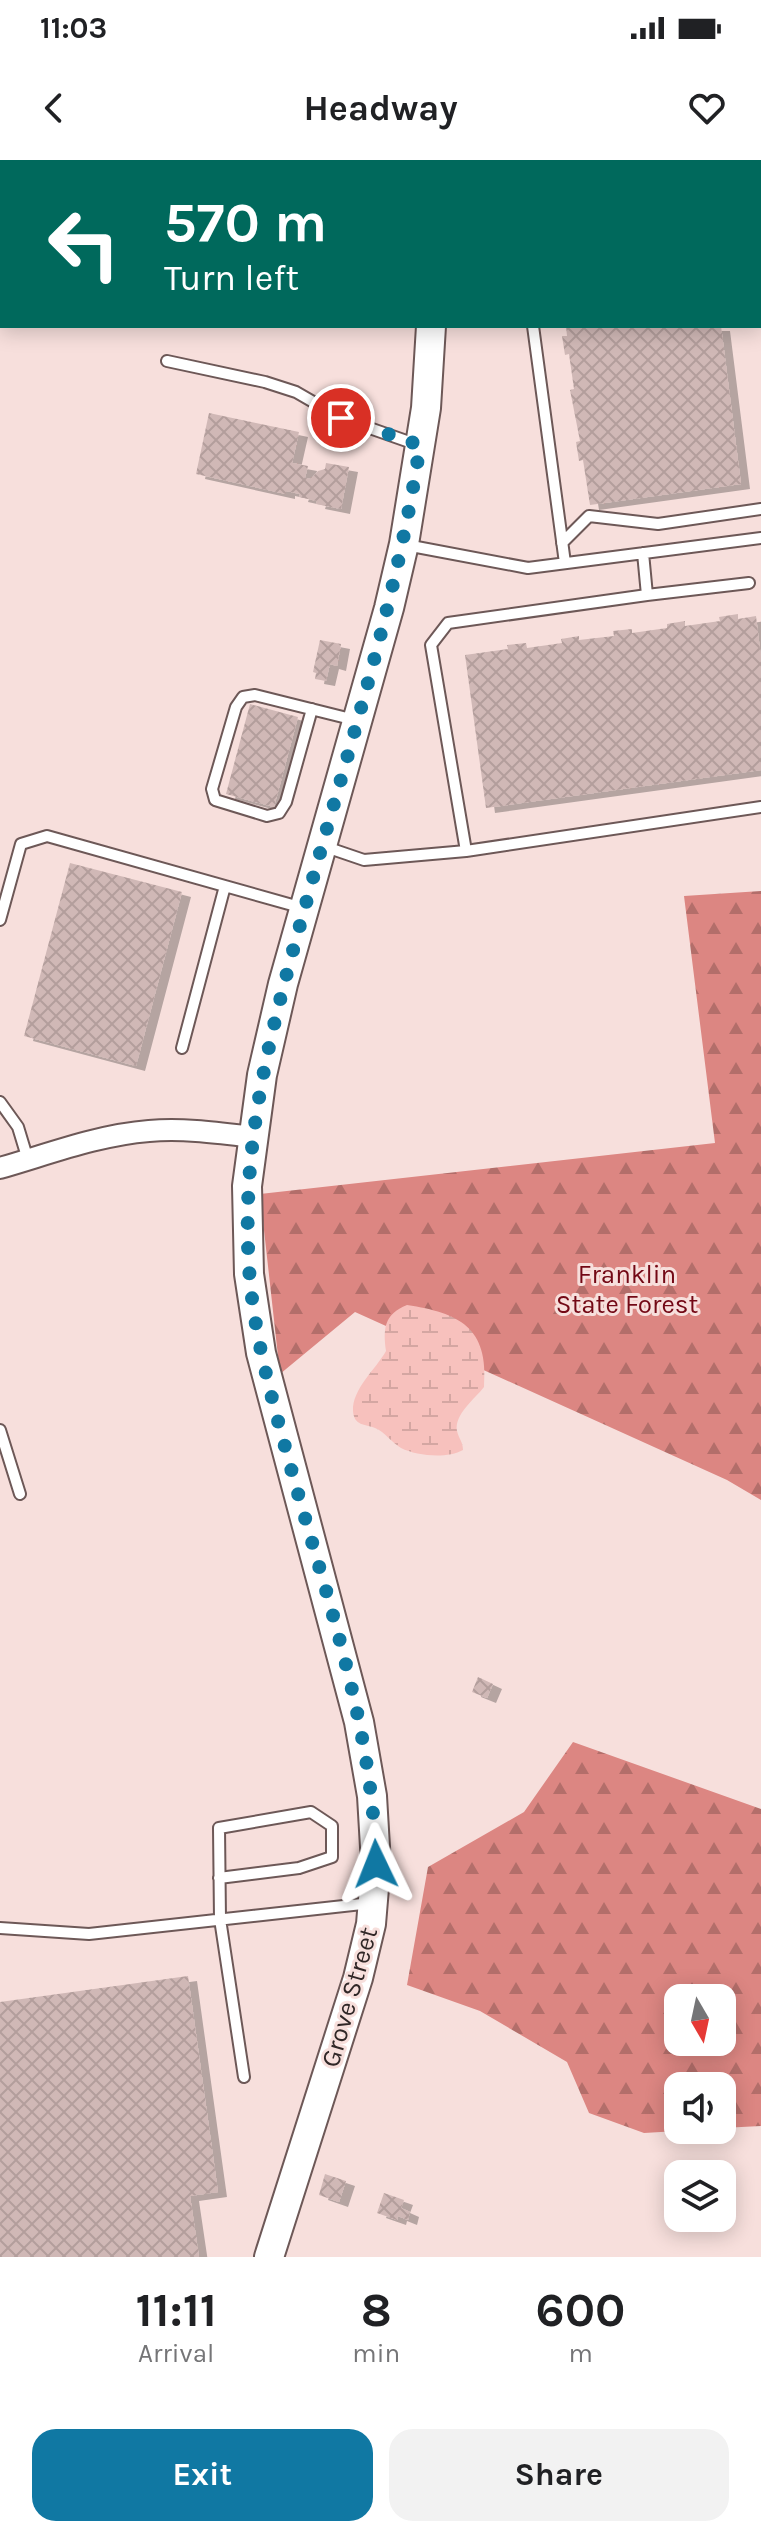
<!DOCTYPE html>
<style>
body{margin:0;font-family:Karla,sans-serif;background:#f2f2f2;color:#202124;height:100vh;display:flex;flex-direction:column;font-size:30px;white-space:nowrap}
*{box-sizing:border-box;margin:0}
p{font-size:26px;color:#757577}
.icon{flex:none;width:44px;height:44px;fill:none;stroke:currentColor;stroke-width:2;stroke-linecap:round;stroke-linejoin:round}
.map{position:relative;height:2097px;overflow:hidden}
.side{display:flex;flex-direction:column;background:#fff;flex:1}
.side>*{flex:none}
.hud{position:absolute;left:0px;top:0px;width:762px;height:168px;box-shadow:0 4px 20px #0003;background:#00695c;color:#fff;overflow:hidden}
.needle{width:52px;rotate:171deg}
.buttons{position:absolute;left:664px;top:1824px;display:grid;gap:16px}
.buttons a{display:grid;place-items:center;width:72px;height:72px;border-radius:16px;background:#fff;box-shadow:0 4px 20px #0003;font-size:40px}
.pin{position:absolute;display:grid;place-items:center;width:68px;height:68px;color:#fff;margin:-34px;border:4px solid #fff;border-radius:50%;box-shadow:0 2px 8px #0007}
.me{position:absolute;width:88px;margin:-44px;rotate:358deg;stroke-linejoin:round;filter:drop-shadow(0 0 6px #0008)}
.turn{display:flex;align-items:center;gap:28px;height:168px;padding:0 32px;font-size:36px}
.turn .icon{width:104px;height:104px;stroke-width:2.5}
.turn b{display:block;font-size:56px;line-height:68px}
.eta{display:flex;justify-content:space-evenly;align-items:center;height:136px;text-align:center}
.eta b{font-size:48px;font-weight:700;line-height:56px}
.cta{display:flex;gap:16px;margin-top:auto;padding:16px 32px}
.cta a{flex:1;height:92px;border-radius:24px;background:#1078a3;color:#fff;font-size:32px;font-weight:700;line-height:92px;text-align:center}
.cta a+a{background:#f2f2f2;color:#202124}
.status{display:flex;justify-content:space-between;align-items:center;height:56px;padding:0 40px;background:#fff;direction:ltr}
.status svg{height:22px;fill:currentColor}
header{display:flex;justify-content:space-between;align-items:center;height:104px;padding:0 32px;background:#fff;font-size:36px;font-weight:700}
.map>svg:first-child{display:block}
.forest{fill:url(#forest-firs);fill-rule:evenodd}
.wetland{fill:url(#wetland-marsh)}
.building{fill:url(#building-cross-hatch);filter:url(#shadow)}
.lines{fill:none;stroke-linecap:round;stroke-linejoin:round}
.lane-casing{stroke:#6d5857;stroke-width:14}
.street-casing{stroke:#6d5857;stroke-width:24}
.secondary-casing{stroke:#6d5857;stroke-width:32}
.lane{stroke:#fff;stroke-width:10}
.street{stroke:#fff;stroke-width:20}
.secondary{stroke:#fff;stroke-width:28}
.route{stroke:#1078a3;stroke-width:14;stroke-dasharray:0 25.2}
.labels{text-anchor:middle;stroke-width:6;stroke-linejoin:round;paint-order:stroke}
.park-label{font-size:26px;fill:#730815;stroke:#f7dfdc}
.street-label{font-size:26px;fill:#302727;stroke:#f7dfdc}
</style>
<div class="status"><b>11:03</b><svg viewBox="0 0 49 12"><path d="M0 12V9h3v3zM5 12V6h3v6zM10 12V3h3v9zM15 12V0h3v12zM26 1h20v11H26zM47 4h2v5h-2z"/></svg></div>
<header><svg class="icon" aria-label="back" viewBox="0 0 24 24"><path d="M15 5l-7 7 7 7"/></svg>Headway<svg class="icon" aria-label="heart" viewBox="0 0 24 24"><path d="M12 20l-8-8c-3-5 5-10 8-4 3-6 11-1 8 4z"/></svg></header>
<div class="map">
<svg width="761" height="2097" viewBox="0 0 761 2097">
<defs>
<pattern id="forest-firs" width="22" height="20" patternUnits="userSpaceOnUse" patternTransform="scale(2)"><rect width="22" height="20" fill="#dc8682"/><path d="M5 1l3.5 6h-7zM16 11l3.5 6h-7z" fill="#b36e6a"/></pattern>
<pattern id="wetland-marsh" width="20" height="14" patternUnits="userSpaceOnUse" patternTransform="scale(2)"><rect width="20" height="14" fill="#f7c1bd"/><path d="M1 5h8M5 5V1M11 12h8M15 12V8" fill="none" stroke="#d4a6a2"/></pattern>
<pattern id="building-cross-hatch" width="8" height="8" patternUnits="userSpaceOnUse" patternTransform="scale(2)"><rect width="8" height="8" fill="#d0b8b6"/><path d="M0 0l8 8M0 8l8-8" fill="none" stroke="#b39e9c"/></pattern>
<filter id="shadow"><feDropShadow dx="9" dy="5" stdDeviation="0" flood-color="#0004"/></filter>
</defs>
<rect width="100%" height="100%" fill="#f7dfdc"/>
<path class="forest" d="M 761,731 L 761,1340 L 727,1320 L 355,1152 L 280,1214 L 260,1034 L 715,983 L 684,736 Z
M 573,1582 L 761,1649 L 761,1966 L 722,1968 L 722,1926 L 678,1926 L 678,1970 L 695,1970 L 644,1973 L 589,1953 L 567,1902 L 480,1851 L 407,1825 L 428,1707 L 524,1652 ZM 678,1838 L 722,1838 L 722,1882 L 678,1882 Z"/>
<path class="wetland" d="M 407,1145 C 459,1153 489,1167 484,1227 C 475,1239 454,1254 457,1271 C 459,1279 463,1282 463,1290 C 447,1299 417,1296 401,1288 C 392,1283 385,1272 375,1268 C 365,1264 354,1266 353,1251 C 352,1229 376,1209 386,1191 C 383,1169 384,1154 407,1145 Z"/>
<path class="building" d="M 566,166 L 721,166 L 741,324 L 590,345 L 583,300 L 579,301 L 576,282 L 580,281 L 570,230 L 574,229 L 569,194 L 565,195 L 562,176 L 567,176 Z
M 209,253 L 299,272 L 292,303 L 308,306 L 305,318 L 311,319 L 318,311 L 325,309 L 326,303 L 349,307 L 341,349 L 316,344 L 317,341 L 299,337 L 300,334 L 286,331 L 286,334 L 196,314 Z
M 738,454 L 738,459 L 756,456 L 761,498 L 761,610 L 486,648 L 465,495 L 508,489 L 507,485 L 526,483 L 527,488 L 562,483 L 561,479 L 579,476 L 579,480 L 614,476 L 613,471 L 632,469 L 632,473 L 667,468 L 667,464 L 685,461 L 685,466 L 720,461 L 719,457 Z
M 320,480 L 341,484 L 337,506 L 330,504 L 326,521 L 315,519 L 316,513 L 313,512 Z
M 250,544 L 298,557 L 274,647 L 226,634 Z
M 70,703 L 182,732 L 136,906 L 24,876 Z
M 478,1517 L 493,1524 L 487,1538 L 472,1532 Z
M 188,1816 L 218,2032 L 190,2036 L 199,2097 L 0,2097 L 0,1842 Z
M 325,2014 L 346,2021 L 339,2042 L 319,2035 Z
M 384,2033 L 404,2040 L 401,2048 L 410,2052 L 408,2060 L 398,2056 L 397,2060 L 377,2053 Z"/>
<g class="lines">
<g class="lane-casing">
<path id="lane" d="M 510,0 L 510,2
M 754,0 L 754,2
M 29,2 L 29,0
M 196,2 L 197,0
M 291,2 L 292,0
M 385,2 L 386,0
M 760,42 L 761,49
M 0,91 L 2,92
M 533,166 L 565,403
M 167,201 L 265,222 L 296,232 L 341,258 L 418,285
M 562,383 L 589,356 L 658,364 L 761,349
M 406,385 L 528,408 L 761,378
M 643,393 L 647,435 L 448,463 L 431,485 L 466,691 L 761,647
M 647,435 L 749,423
M 312,549 L 286,642 L 279,653 L 267,656 L 215,640 L 212,629 L 236,547 L 243,537 L 255,535 L 355,560
M 323,686 L 364,700 L 466,691
M 0,760 L 21,684 L 47,676 L 303,748
M 182,888 L 225,726
M 0,942 L 18,967 L 28,1000
M 0,1270 L 20,1334
M 219,1718 L 299,1708 L 332,1697 L 332,1666 L 311,1652 L 219,1668 L 220,1759 L 244,1917
M 0,1768 L 89,1774 L 371,1743"/>
</g>
<g class="street-casing">
<path id="street" d="M 58,0 L 67,2
M 0,1008 C 49,994 98,975 149,971 C 184,968 219,973 253,977"/>
</g>
<g class="secondary-casing">
<path id="secondary" d="M 439,2 L 439,0
M 269,2097 L 358,1818 L 371,1764 L 376,1704 L 372,1636 L 359,1562 L 261,1193 L 249,1114 L 247,1026 L 262,915 L 283,824 L 389,448 L 404,384 L 426,248 L 431,166"/>
</g>
<use href="#lane" class="lane"/>
<use href="#street" class="street"/>
<use href="#secondary" class="secondary"/>
</g>
<g class="lines">
<path class="route" d="M 341,258 L 420,285 C 398,433 353,574 313,718 C 280,838 244,957 248,1083 C 249,1159 270,1232 290,1305 C 326,1436 373,1567 376,1704"/>
</g>
<g class="labels">
<g class="park-label">
<text x="627" y="1123">Franklin<tspan x="627" dy="30">State Forest</tspan></text>
</g>
<g class="street-label">
<text transform="translate(349 1837) rotate(-74)" y="9">Grove Street</text>
</g>
</g>
</svg>
<div class="buttons">
<a><svg class="needle" viewBox="-14 -14 28 28"><path d="M0-13l5 13h-10z" fill="#e53935"/><path d="M0 13l5-13h-10z" fill="#757577"/></svg></a>
<a><svg class="icon" aria-label="sound" viewBox="0 0 24 24"><path d="M4 9h4l5-4v14l-5-4H4zM17 9q2 3 0 6"/></svg></a>
<a><svg class="icon" aria-label="layers" viewBox="0 0 24 24"><path d="M12 4l9 5-9 5-9-5zM3 14l9 5 9-5"/></svg></a>
</div>
<div class="pin" style="left:341px;top:258px;background:#d93025"><svg class="icon" aria-label="arrive" viewBox="0 0 24 24"><path d="M6 21V4h12l-3 4 3 4H6"/></svg></div>
<svg class="me" style="left:376px;top:1704px" viewBox="-20 -20 40 40"><path d="M0-17L14 15 0 8-14 15z" fill="#1078a3" stroke="#fff" stroke-width="4"/></svg>
<div class="hud">
<div class="turn"><svg class="icon" aria-label="left" viewBox="0 0 24 24"><path d="M17 20v-9H6M10 6l-5 5 5 5"/></svg><div><b>570 m</b>Turn left</div></div>
</div>
</div>
<section class="side">
<div class="eta">
<div><b>11:11</b><p>Arrival</p></div>
<div><b>8</b><p>min</p></div>
<div><b>600</b><p>m</p></div>
</div>
<div class="cta"><a>Exit</a><a>Share</a></div>
</section>
